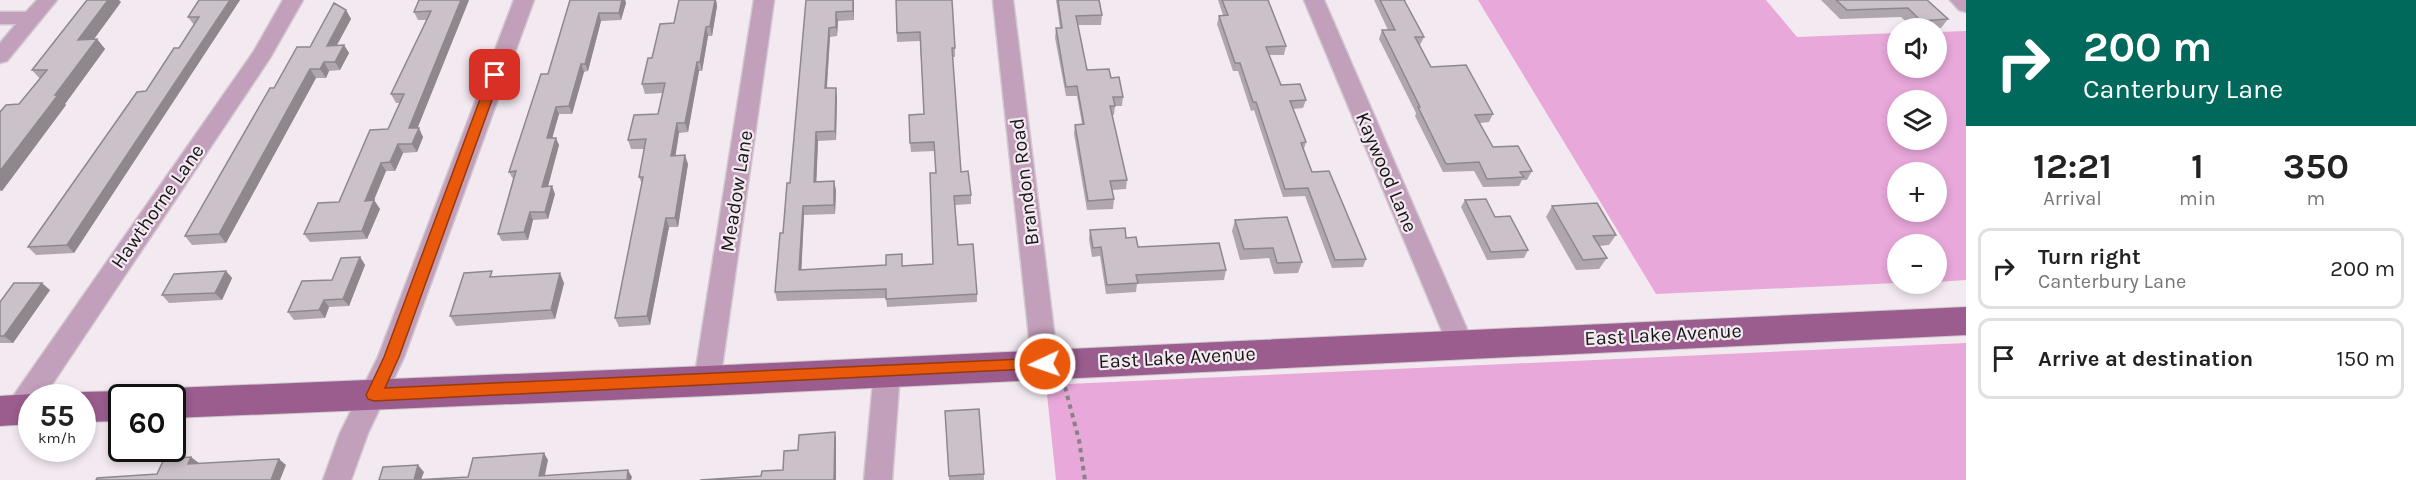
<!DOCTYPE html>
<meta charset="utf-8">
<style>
body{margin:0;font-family:Karla,sans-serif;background:#f6f6f6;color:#222;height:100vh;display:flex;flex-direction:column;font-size:22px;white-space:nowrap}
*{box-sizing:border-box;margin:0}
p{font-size:20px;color:#767676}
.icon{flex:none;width:33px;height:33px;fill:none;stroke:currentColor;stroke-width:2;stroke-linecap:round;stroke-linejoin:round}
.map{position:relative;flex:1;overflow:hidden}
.panel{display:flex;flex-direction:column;background:#fff;width:450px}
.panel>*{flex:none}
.guide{background:#00695c;color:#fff;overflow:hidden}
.buttons{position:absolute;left:1887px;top:18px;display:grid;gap:12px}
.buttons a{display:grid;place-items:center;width:60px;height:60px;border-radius:50%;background:#fff;box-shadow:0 3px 9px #0003;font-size:30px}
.speed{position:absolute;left:18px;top:384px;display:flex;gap:12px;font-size:30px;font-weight:700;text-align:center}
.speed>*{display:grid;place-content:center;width:78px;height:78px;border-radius:50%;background:#fff;box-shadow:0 3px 9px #0003;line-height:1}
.speed small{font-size:15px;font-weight:400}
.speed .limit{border:3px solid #111;border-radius:9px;background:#fff;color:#111}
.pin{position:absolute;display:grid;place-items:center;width:51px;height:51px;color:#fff;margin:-26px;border-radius:12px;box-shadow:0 3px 9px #0006}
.me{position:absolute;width:66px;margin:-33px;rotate:267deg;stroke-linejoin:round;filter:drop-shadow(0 0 4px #0008)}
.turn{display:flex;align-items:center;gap:21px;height:126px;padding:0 18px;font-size:27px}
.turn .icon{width:78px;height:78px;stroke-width:2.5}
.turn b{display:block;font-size:42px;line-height:51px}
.eta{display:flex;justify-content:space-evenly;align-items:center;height:102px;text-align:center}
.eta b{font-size:36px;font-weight:700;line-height:42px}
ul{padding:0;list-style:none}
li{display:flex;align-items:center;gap:18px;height:81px;margin:0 12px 9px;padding:0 6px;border:3px solid #e0e0e0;border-radius:12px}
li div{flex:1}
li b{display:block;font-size:22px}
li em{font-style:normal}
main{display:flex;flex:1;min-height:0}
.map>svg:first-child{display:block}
.green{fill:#e8a8da;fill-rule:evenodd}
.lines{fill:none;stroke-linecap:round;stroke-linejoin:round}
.minor-casing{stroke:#d0c8ce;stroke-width:3}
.major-casing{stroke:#d0c8ce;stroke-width:2}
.path{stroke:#888287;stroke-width:4;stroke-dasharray:4.5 4.5;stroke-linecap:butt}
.minor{fill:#c29fba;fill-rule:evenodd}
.major{fill:#9a5d8e;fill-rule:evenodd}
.wall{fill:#afa7ad}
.shaded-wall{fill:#8e888d}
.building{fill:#cbc2c9;stroke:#8e888d;stroke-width:1.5}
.route{fill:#ea580c;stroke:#983908;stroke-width:1.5}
.labels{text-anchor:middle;stroke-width:4.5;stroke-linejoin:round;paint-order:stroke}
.street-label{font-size:20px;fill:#191618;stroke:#f3eaf1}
</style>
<main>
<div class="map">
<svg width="1966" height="480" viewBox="0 0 1966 480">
<rect width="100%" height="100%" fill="#f3eaf1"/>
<path class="green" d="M 1478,0 L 1766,0 L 1797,37 L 1897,33 L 1898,68 L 1936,68 L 1937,32 L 1966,31 L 1966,280 L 1937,282 L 1936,244 L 1898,244 L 1897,283 L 1656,294 ZM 1898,100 L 1936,100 L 1936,140 L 1898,140 ZM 1898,172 L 1936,172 L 1936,212 L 1898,212 Z
M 1966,343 L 1966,480 L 1056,480 L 1046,385 Z"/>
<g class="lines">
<g class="minor-casing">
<path id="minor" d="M 37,0 L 57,0 L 7,61 L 0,63 L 0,43 L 16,24 L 0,24 L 0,12 L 26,12 Z
M 283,0 L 303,0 L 270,58 L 43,398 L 32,398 C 32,416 31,426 9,418 L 5,410 L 9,402 L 254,51 Z
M 514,0 L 534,0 L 404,357 L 368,433 L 351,480 L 323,480 L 340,433 L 378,357 Z
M 754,0 L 774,0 L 720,381 L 716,389 L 707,392 L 698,389 L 694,381 Z
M 993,0 L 1013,0 L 1058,364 L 1054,372 L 1045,375 L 1036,372 L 1032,364 Z
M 1304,0 L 1324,0 L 1473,343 L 1469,351 L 1460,354 L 1451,351 L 1447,343 Z
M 1950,0 L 1966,0 L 1966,12 L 1959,10 Z
M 887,361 L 896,364 L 900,372 L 892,480 L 864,480 L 874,372 L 878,364 Z"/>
</g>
<g class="major-casing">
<path id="major" d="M 1966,307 L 1966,335 L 707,396 L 172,418 L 172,398 L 157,398 L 159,392 L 172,388 L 707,366 Z
M 122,391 L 136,398 L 122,398 L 122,421 L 82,422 L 82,398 L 69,398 L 82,392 Z
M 32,394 L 43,398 L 32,398 L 32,424 L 0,426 L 0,396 Z"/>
</g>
<path class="path" d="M 1065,387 L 1079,440 L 1085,480"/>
<use href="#minor" class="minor"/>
<use href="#major" class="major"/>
</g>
<path class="wall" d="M 199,0 L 240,0 L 74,253 L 36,255 L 28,247 L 179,48 L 194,25 L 188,17 Z
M 419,0 L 469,0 L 417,128 L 423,137 L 417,152 L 403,153 L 395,171 L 386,171 L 374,200 L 380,209 L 367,239 L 310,242 L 304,234 L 339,202 L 388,129 L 400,103 L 396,103 L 391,94 L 427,20 L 418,20 L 414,12 Z
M 570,0 L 625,0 L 626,3 L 621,20 L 601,21 L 588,71 L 584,72 L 572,114 L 559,114 L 552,138 L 559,145 L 548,186 L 555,194 L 548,219 L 533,220 L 528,240 L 502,241 L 498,234 L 513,179 L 509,172 L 548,74 Z
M 679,0 L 716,0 L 717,6 L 712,36 L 708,36 L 702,71 L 699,71 L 688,132 L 679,133 L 675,156 L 688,164 L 678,227 L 669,227 L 650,325 L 619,327 L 615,318 L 642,184 L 639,177 L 645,149 L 631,149 L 628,140 L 658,114 L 663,93 L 645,94 L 642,84 L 652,58 L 674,23 Z
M 806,0 L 854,0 L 854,20 L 838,21 L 837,36 L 830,37 L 827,88 L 837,97 L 836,140 L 818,141 L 816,182 L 836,190 L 835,214 L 804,215 L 801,270 L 933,264 L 936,173 L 935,151 L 911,152 L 910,143 L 924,114 L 920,41 L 897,42 L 896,0 L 955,48 L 955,57 L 952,57 L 961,172 L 971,195 L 971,204 L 955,205 L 958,245 L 977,294 L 977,302 L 887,307 L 886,298 L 777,301 L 775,292 L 790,183 Z
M 1056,0 L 1099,0 L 1102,15 L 1101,25 L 1077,25 L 1087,70 L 1111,78 L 1123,97 L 1122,106 L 1115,106 L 1114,115 L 1112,115 L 1127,180 L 1126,189 L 1112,190 L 1114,199 L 1113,209 L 1087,210 L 1074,134 L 1075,125 L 1082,124 L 1077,96 L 1066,96 L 1055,38 L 1056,28 L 1060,28 Z
M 1218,0 L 1268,0 L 1286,46 L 1284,55 L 1269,55 L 1281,85 L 1306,100 L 1303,108 L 1293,109 L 1306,142 L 1304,149 L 1312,172 L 1366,259 L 1363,267 L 1332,268 L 1305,196 L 1283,197 L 1254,110 L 1251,111 L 1238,71 L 1233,71 L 1217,24 L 1219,16 L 1223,15 Z
M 1374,0 L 1406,0 L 1405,1 L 1424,37 L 1420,45 L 1431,67 L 1493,114 L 1489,122 L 1480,123 L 1493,147 L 1532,171 L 1527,180 L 1522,180 L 1519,186 L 1483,187 L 1474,171 L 1443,172 L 1415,116 L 1416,113 L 1379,39 L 1382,30 L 1388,30 Z
M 1821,0 L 1927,0 L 1948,19 L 1941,28 L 1913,28 L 1901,17 L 1840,19 Z
M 121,2 L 94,39 L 97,39 L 105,49 L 65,104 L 66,105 L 2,191 L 0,191 L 0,112 L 19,104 L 40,79 L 32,70 Z
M 346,10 L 351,19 L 337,45 L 344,45 L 349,53 L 340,70 L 329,71 L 326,78 L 316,78 L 226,243 L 192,245 L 185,236 L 274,88 L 310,47 Z
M 1465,200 L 1495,217 L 1528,250 L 1524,258 L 1487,260 L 1461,207 Z
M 1552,206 L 1616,235 L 1609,245 L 1599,246 L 1607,258 L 1599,269 L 1576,270 L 1546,217 Z
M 1235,220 L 1302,262 L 1298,273 L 1274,274 L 1269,258 L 1240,260 L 1232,231 Z
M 1090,230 L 1126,238 L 1138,247 L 1226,270 L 1224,280 L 1137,284 L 1136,292 L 1106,294 L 1100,256 L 1092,257 L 1089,239 Z
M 360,257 L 365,265 L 349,306 L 329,307 L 325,318 L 294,320 L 288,312 L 332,280 Z
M 226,271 L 232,278 L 222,300 L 169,303 L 162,295 Z
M 495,277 L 564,283 L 555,319 L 456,326 L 450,316 Z
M 50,290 L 13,343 L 0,343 L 0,302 Z
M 945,411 L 984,474 L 984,480 L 949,480 Z"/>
<path class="shaded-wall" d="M 108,0 L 119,0 L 121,2 L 86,50 L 78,40 Z
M 230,0 L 240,0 L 74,253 L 67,245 Z
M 461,0 L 469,0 L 414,137 L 409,128 Z
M 622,0 L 625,0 L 626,3 L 621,20 L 619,13 Z
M 715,0 L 716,0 L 717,6 L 712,36 L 710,26 Z
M 853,0 L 854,4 L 854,20 L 853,11 Z
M 346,10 L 351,19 L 332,54 L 327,46 Z
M 836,12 L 838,21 L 837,36 L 836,27 Z
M 599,13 L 601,21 L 588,71 L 585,64 Z
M 706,27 L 708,36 L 702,71 L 700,62 Z
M 829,28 L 830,37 L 826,97 L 825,88 Z
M 97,39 L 105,49 L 65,104 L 66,105 L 2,191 L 0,189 L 0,171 Z
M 344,45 L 349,53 L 340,70 L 335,62 Z
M 324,62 L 329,71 L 326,78 L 320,69 Z
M 697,62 L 699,71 L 688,132 L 685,123 Z
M 581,64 L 584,72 L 572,114 L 569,106 Z
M 310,69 L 316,78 L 226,243 L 219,234 Z
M 836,88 L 837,97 L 836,140 L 835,131 Z
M 556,107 L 559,114 L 550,146 L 547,138 Z
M 677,123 L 679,133 L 674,165 L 671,156 Z
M 419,128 L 423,137 L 417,152 L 412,144 Z
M 816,132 L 818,141 L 816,191 L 814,182 Z
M 556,138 L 559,145 L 546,194 L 542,187 Z
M 398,144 L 403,153 L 395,171 L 390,162 Z
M 685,155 L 688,164 L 678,227 L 675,218 Z
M 381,163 L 386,171 L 370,209 L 365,201 Z
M 834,181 L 836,190 L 835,214 L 834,205 Z
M 552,186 L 555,194 L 548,219 L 545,212 Z
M 374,200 L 380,209 L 367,239 L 362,231 Z
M 803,206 L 804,215 L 801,279 L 799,270 Z
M 530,212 L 533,220 L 528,240 L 524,232 Z
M 666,218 L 669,227 L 650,325 L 647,316 Z
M 360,257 L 365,265 L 349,306 L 343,299 Z
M 226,271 L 232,278 L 222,300 L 215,293 Z
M 560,273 L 564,283 L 555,319 L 551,310 Z
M 42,283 L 50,290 L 13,343 L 4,336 Z
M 324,300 L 329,307 L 325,318 L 319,310 Z
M 835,432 L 836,439 L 836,480 L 834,480 Z
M 544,453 L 548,460 L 544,480 L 539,476 Z
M 191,457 L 199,463 L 188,464 Z
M 279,459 L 286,465 L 280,480 L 271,480 Z
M 418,465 L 424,472 L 421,480 L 414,480 Z
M 628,470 L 632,477 L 631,480 L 627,480 Z"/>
<path class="building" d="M 87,0 L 108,0 L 78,40 L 97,39 L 55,95 L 58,95 L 0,171 L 0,112 L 6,105 L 19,104 L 47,70 L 32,70 Z
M 199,0 L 230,0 L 67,245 L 28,247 L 137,92 L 146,91 L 174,48 L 179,48 L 199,17 L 188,17 Z
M 419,0 L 461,0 L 409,128 L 419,128 L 412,144 L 398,144 L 390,162 L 381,163 L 365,201 L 374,200 L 362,231 L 304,234 L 318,203 L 339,202 L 370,130 L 388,129 L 404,94 L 391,94 L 431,11 L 414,12 Z
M 570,0 L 622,0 L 619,13 L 599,13 L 585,64 L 581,64 L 569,106 L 556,107 L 547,138 L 556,138 L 542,187 L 552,186 L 545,212 L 530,212 L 524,232 L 498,234 L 516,171 L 509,172 L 541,74 L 548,74 Z
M 679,0 L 715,0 L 710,26 L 706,27 L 700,62 L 697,62 L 685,123 L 677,123 L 671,156 L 685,155 L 675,218 L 666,218 L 647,316 L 615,318 L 643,177 L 639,177 L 646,139 L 628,140 L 634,115 L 658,114 L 665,83 L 642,84 L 648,58 L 652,58 L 660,24 L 674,23 Z
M 806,0 L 853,0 L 853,11 L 836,12 L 836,27 L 829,28 L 825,88 L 836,88 L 835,131 L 816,132 L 814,182 L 834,181 L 834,205 L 803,206 L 799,270 L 886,265 L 886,255 L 902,254 L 902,266 L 933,264 L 930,173 L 936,173 L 934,142 L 910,143 L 909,115 L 924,114 L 920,32 L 897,33 L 896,0 L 952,0 L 955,48 L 952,48 L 961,172 L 968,171 L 971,195 L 954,196 L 958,245 L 973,244 L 977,294 L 886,299 L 886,289 L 775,292 L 780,233 L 783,233 L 787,183 L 790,183 Z
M 1058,0 L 1099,0 L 1102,15 L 1076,16 L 1087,70 L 1109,69 L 1111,78 L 1119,77 L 1123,97 L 1113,97 L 1115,106 L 1110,106 L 1127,180 L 1110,181 L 1114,199 L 1088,201 L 1075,125 L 1084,124 L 1077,86 L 1066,87 L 1056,28 L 1062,28 Z
M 1222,0 L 1268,0 L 1286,46 L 1266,47 L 1281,85 L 1300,84 L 1306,100 L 1290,101 L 1306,142 L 1301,143 L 1312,172 L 1329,171 L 1366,259 L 1335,260 L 1308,188 L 1285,189 L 1256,102 L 1253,102 L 1240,63 L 1235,63 L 1219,16 L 1228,15 Z
M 1380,0 L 1404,0 L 1424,37 L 1415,37 L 1431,67 L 1466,65 L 1493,114 L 1475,115 L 1493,147 L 1518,146 L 1532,171 L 1520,172 L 1524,177 L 1487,179 L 1479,162 L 1446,164 L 1418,107 L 1420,107 L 1382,30 L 1395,30 Z
M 1836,0 L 1927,0 L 1948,19 L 1921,21 L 1908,8 L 1847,10 Z
M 334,3 L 346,10 L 327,46 L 344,45 L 335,62 L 324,62 L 320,69 L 310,69 L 219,234 L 185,236 L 270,88 L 274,88 L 297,47 L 310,47 Z
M 1486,199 L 1495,217 L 1510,216 L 1528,250 L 1491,252 L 1465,200 Z
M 1597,203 L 1616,235 L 1593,236 L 1607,258 L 1583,260 L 1552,206 Z
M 1287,217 L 1302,262 L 1277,263 L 1273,248 L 1244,249 L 1235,220 Z
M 1125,228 L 1126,238 L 1136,237 L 1138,247 L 1219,243 L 1226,270 L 1136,275 L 1138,283 L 1107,285 L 1101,247 L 1093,248 L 1090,230 Z
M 360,257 L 343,299 L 324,300 L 319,310 L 288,312 L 302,281 L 332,280 L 341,258 Z
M 226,271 L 215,293 L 162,295 L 174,274 Z
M 492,271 L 490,277 L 560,273 L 551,310 L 450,316 L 464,273 Z
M 14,283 L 42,283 L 4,336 L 0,336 L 0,302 Z
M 979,409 L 984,474 L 949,476 L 945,411 Z
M 835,432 L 834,480 L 700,480 L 761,476 L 762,471 L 783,470 L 784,451 L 798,450 L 799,435 Z
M 544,453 L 539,476 L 628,470 L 627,480 L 379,480 L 383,467 L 418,465 L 414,480 L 468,477 L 473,458 Z
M 191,457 L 188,464 L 279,459 L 271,480 L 96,480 L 97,478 L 157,474 L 164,459 Z"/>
<path class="route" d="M 495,71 L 501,75 L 399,357 L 385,388 L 1045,358 L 1050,359 L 1052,364 L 1050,368 L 374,401 L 368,399 L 366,395 L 384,357 L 489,75 Z"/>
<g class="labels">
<g class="street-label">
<text transform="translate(1387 172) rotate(67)" y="7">Kaywood Lane</text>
<text transform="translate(1024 182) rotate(-97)" y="7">Brandon Road</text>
<text transform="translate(736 191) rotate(-81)" y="7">Meadow Lane</text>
<text transform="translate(157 206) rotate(-55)" y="7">Hawthorne Lane</text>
<text transform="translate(1663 334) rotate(-3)" y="7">East Lake Avenue</text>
<text transform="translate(1177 357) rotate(-3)" y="7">East Lake Avenue</text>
</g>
</g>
</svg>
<div class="buttons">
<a><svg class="icon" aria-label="sound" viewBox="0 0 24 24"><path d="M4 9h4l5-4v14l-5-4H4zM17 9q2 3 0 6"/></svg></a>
<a><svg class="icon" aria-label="layers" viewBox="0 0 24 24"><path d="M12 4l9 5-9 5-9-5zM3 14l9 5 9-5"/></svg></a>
<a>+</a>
<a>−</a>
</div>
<div class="speed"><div>55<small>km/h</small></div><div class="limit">60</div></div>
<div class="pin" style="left:495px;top:75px;background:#d93025"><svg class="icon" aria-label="arrive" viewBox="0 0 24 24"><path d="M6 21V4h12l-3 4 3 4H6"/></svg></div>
<svg class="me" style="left:1045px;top:364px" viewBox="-20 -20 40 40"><circle r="17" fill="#ea580c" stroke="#fff" stroke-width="3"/><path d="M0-11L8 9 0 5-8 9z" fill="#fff"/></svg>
</div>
<section class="panel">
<div class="guide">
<div class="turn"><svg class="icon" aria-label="right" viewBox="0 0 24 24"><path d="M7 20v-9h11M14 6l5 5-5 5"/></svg><div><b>200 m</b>Canterbury Lane</div></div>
</div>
<div class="eta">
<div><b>12:21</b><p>Arrival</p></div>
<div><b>1</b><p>min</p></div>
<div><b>350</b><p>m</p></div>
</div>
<ul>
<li><svg class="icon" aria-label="right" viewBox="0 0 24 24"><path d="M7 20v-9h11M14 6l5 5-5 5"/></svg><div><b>Turn right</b><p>Canterbury Lane</p></div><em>200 m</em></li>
<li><svg class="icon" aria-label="arrive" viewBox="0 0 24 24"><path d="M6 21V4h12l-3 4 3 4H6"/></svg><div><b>Arrive at destination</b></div><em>150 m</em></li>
</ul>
</section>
</main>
